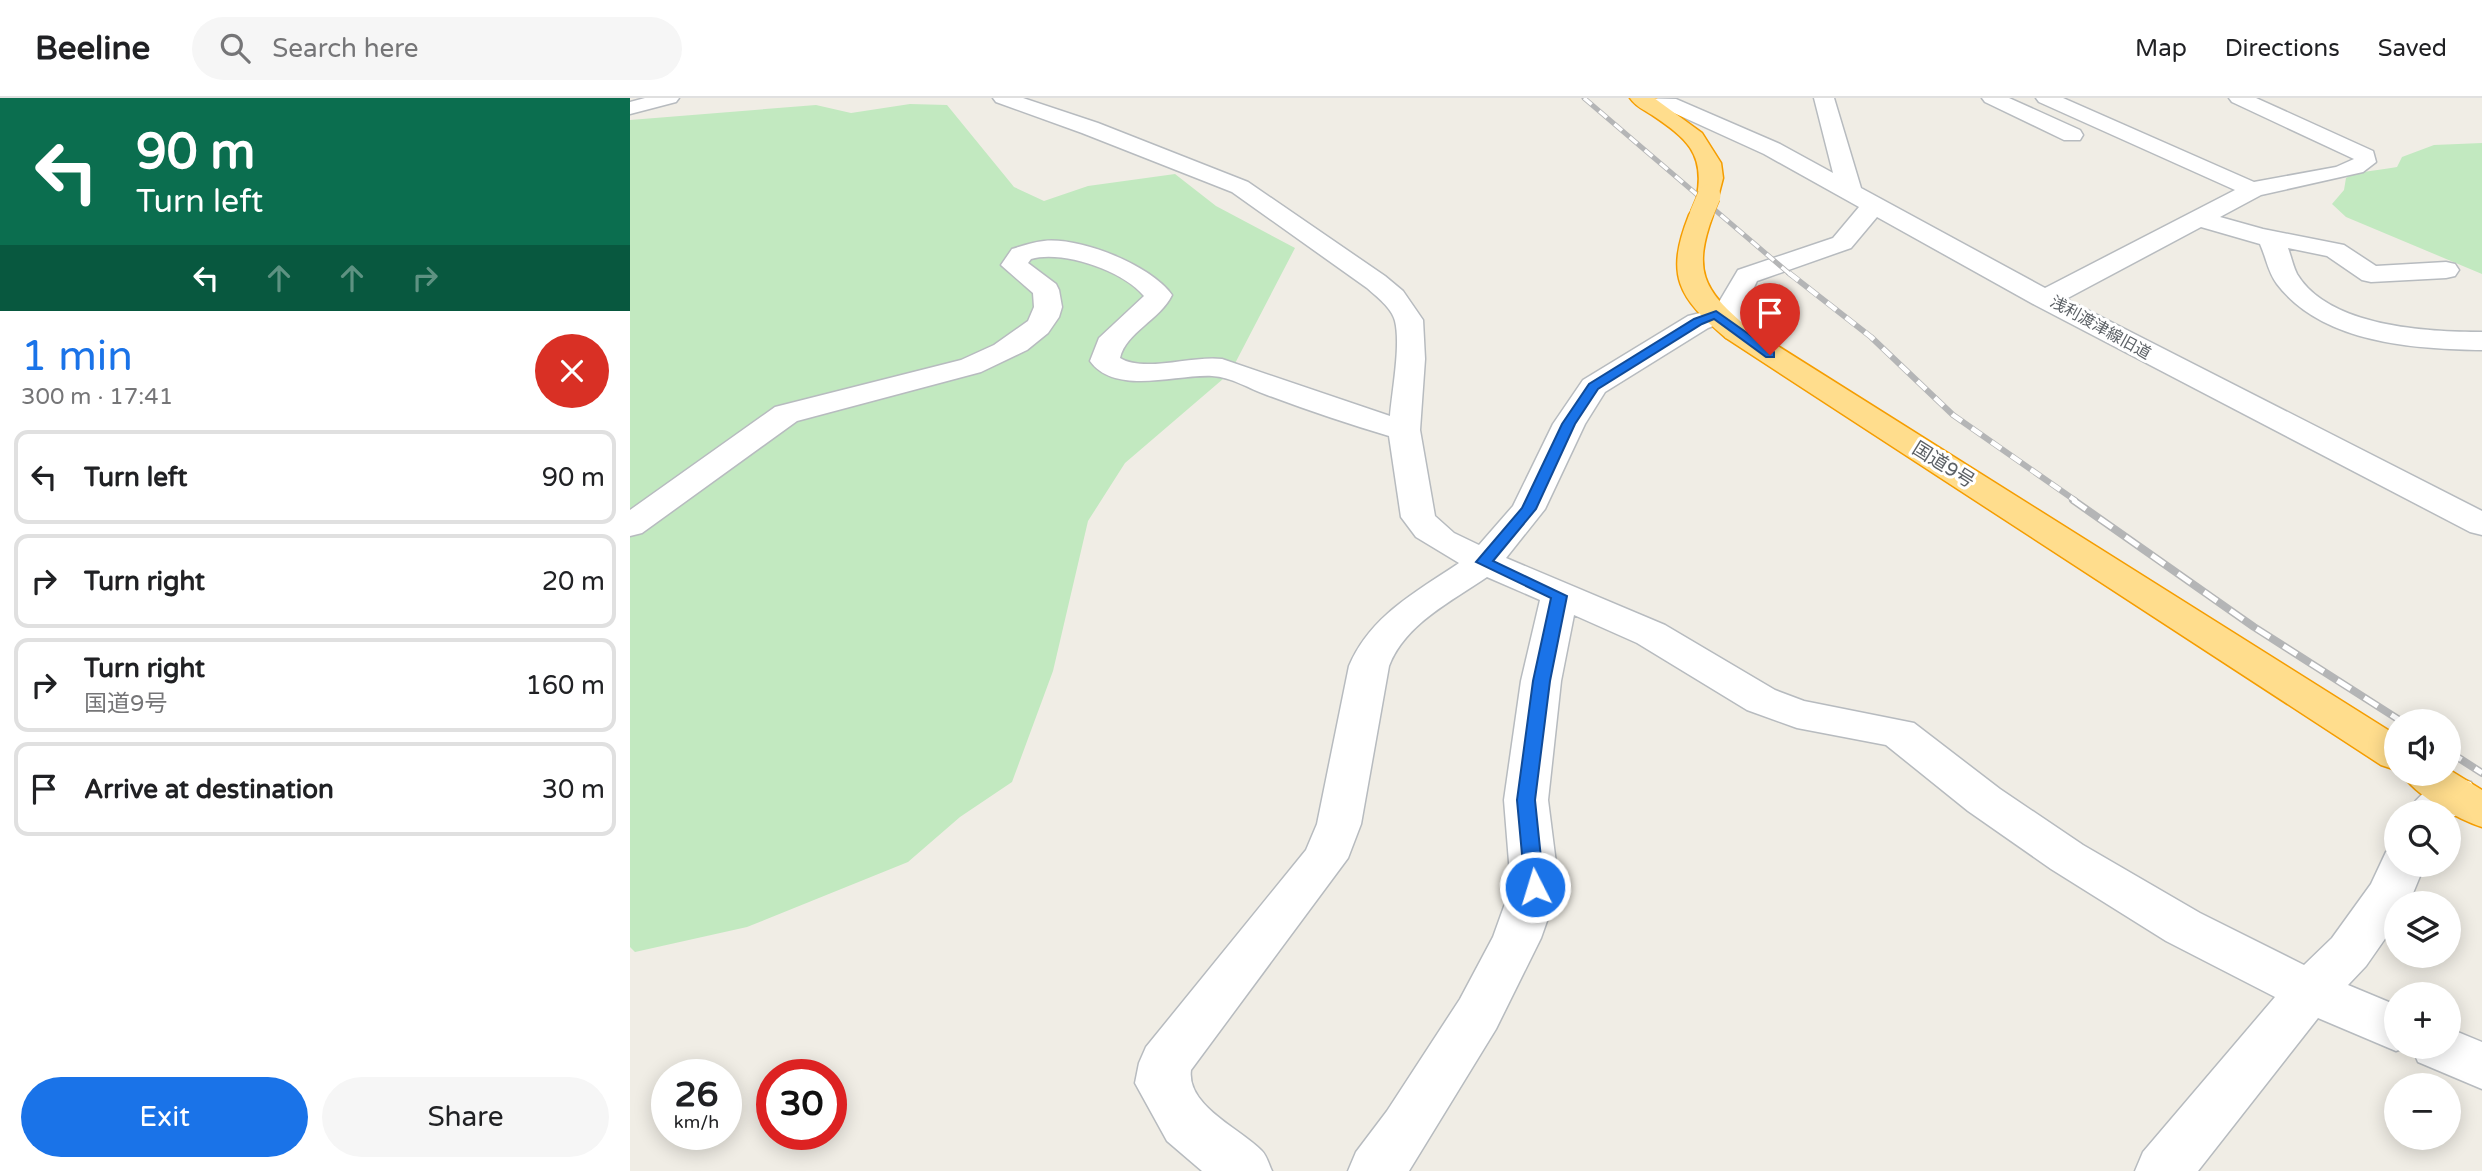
<!DOCTYPE html>
<meta charset="utf-8">
<style>
body{margin:0;font-family:"Varela Round","Noto Sans JP",sans-serif;background:#f6f6f6;color:#202124;height:100vh;display:flex;flex-direction:column;font-size:26px;white-space:nowrap}
*{box-sizing:border-box;margin:0}
p{font-size:23px;color:#757577}
.icon{flex:none;width:38px;height:38px;fill:none;stroke:currentColor;stroke-width:2;stroke-linecap:round;stroke-linejoin:round}
.map{position:relative;flex:1;overflow:hidden}
.details{display:flex;flex-direction:column;background:#fff;width:630px}
.details>*{flex:none}
.top-card{background:#0b6e4f;color:#fff;overflow:hidden}
.fabs{position:absolute;left:1754px;top:611px;display:grid;gap:14px}
.fabs a{display:grid;place-items:center;width:77px;height:77px;border-radius:50%;background:#fff;box-shadow:0 4px 18px #0003;font-size:35px}
.speed{position:absolute;left:21px;top:961px;display:flex;gap:14px;font-size:35px;font-weight:700;text-align:center}
.speed>*{display:grid;place-content:center;width:91px;height:91px;border-radius:50%;background:#fff;box-shadow:0 4px 18px #0003;line-height:1}
.speed small{font-size:18px;font-weight:400}
.speed .limit{border:10px solid #d22;background:#fff;color:#111}
.pin{position:absolute;display:grid;place-items:center;width:60px;height:60px;color:#fff;margin:-72px -30px;border-radius:50% 50% 50% 0;rotate:-45deg;box-shadow:0 0 7px #0007}
.pin .icon{rotate:45deg}
.me{position:absolute;width:77px;margin:-38px;rotate:355deg;stroke-linejoin:round;filter:drop-shadow(0 0 5px #0008)}
.turn{display:flex;align-items:center;gap:24px;height:147px;padding:0 21px;font-size:32px}
.turn .icon{width:91px;height:91px;stroke-width:2.5}
.turn b{display:block;font-size:49px;line-height:60px}
.lanes{display:flex;align-items:center;height:66px;padding:0 21px;background:#0003;justify-content:center;gap:35px;direction:ltr}
.lanes .off{opacity:.35}
.round{display:grid;place-items:center;flex:none;width:74px;height:74px;border-radius:37px;background:#f6f6f6}
.head{display:flex;align-items:center;justify-content:space-between;height:119px;padding:0 21px}
h1{font-size:42px;font-weight:600;line-height:52px;color:#1a73e8}
.cta{display:flex;gap:14px;margin-top:auto;padding:14px 21px}
.cta a{flex:1;height:80px;border-radius:42px;background:#1a73e8;color:#fff;font-size:28px;font-weight:600;line-height:80px;text-align:center}
.cta a+a{background:#f6f6f6;color:#202124}
ul{padding:0;list-style:none}
li{display:flex;align-items:center;gap:21px;height:94px;margin:0 14px 10px;padding:0 7px;border:4px solid #e0e0e0;border-radius:14px}
li div{flex:1}
li b{display:block;font-size:26px}
li em{font-style:normal}
header{display:flex;align-items:center;gap:42px;box-sizing:border-box;height:98px;padding:0 35px;background:#fff;border-bottom:2px solid #e0e0e0}
header strong{font-size:33px}
nav{display:flex;gap:38px;margin-inline-start:auto;font-size:24px}
.search{width:490px;height:63px;background:#f6f6f6;display:flex;align-items:center;gap:18px;box-sizing:border-box;padding:0 24px;border-radius:38px;color:#757577;font-size:26px}
main{display:flex;flex:1;min-height:0}
.map>svg:first-child{display:block}
.green{fill:#c2e9c0}
.lines{fill:none;stroke-linecap:round;stroke-linejoin:round}
.minor-casing{stroke:#b7bbbf;stroke-width:3}
.highway-casing{stroke:#f59d00;stroke-width:3}
.minor{fill:#fff;fill-rule:evenodd}
.highway{fill:#ffdd8d;fill-rule:evenodd}
.rail-far2-casing{stroke:#b4b5b6;stroke-width:5}
.rail-far1-casing{stroke:#b4b5b6;stroke-width:6}
.rail-casing{stroke:#b4b5b6;stroke-width:8}
.rail-far2{stroke:#fff;stroke-width:3.5;stroke-dasharray:10;stroke-linecap:butt}
.rail-far1{stroke:#fff;stroke-width:4.5;stroke-dasharray:12;stroke-linecap:butt}
.rail{stroke:#fff;stroke-width:5;stroke-dasharray:16;stroke-linecap:butt}
.highway-bridge-casing{stroke:#f59d00;stroke-width:24;stroke-linecap:butt}
.highway-bridge{stroke:#ffdd8d;stroke-width:23}
.route{fill:#1a73e8;stroke:#114b97;stroke-width:2}
.labels{text-anchor:middle;stroke-width:6;stroke-linejoin:round;paint-order:stroke}
.far-street-label{font-size:16px;fill:#5c6166;stroke:#fff}
.street-label{font-size:19px;fill:#5c6166;stroke:#fff}
</style>
<header>
<strong>Beeline</strong>
<div class="search"><svg class="icon" aria-label="search" viewBox="0 0 24 24"><circle cx="10" cy="10" r="6"/><path d="M15 15l6 6"/></svg>Search here</div>
<nav><a>Map</a><a>Directions</a><a>Saved</a></nav>
</header>
<main>
<section class="details">
<div class="top-card">
<div class="turn"><svg class="icon" aria-label="left" viewBox="0 0 24 24"><path d="M17 20v-9H6M10 6l-5 5 5 5"/></svg><div><b>90 m</b>Turn left</div></div>
<div class="lanes"><svg class="icon" aria-label="left" viewBox="0 0 24 24"><path d="M17 20v-9H6M10 6l-5 5 5 5"/></svg><svg class="icon off" aria-label="ahead" viewBox="0 0 24 24"><path d="M12 20V5M6 11l6-6 6 6"/></svg><svg class="icon off" aria-label="ahead" viewBox="0 0 24 24"><path d="M12 20V5M6 11l6-6 6 6"/></svg><svg class="icon off" aria-label="right" viewBox="0 0 24 24"><path d="M7 20v-9h11M14 6l5 5-5 5"/></svg></div>
</div>
<div class="head"><div><h1>1 min</h1><p>300 m · 17:41</p></div><a class="round" style="background:#d93025;color:#fff"><svg class="icon" aria-label="close" viewBox="0 0 24 24"><path d="M6 6l12 12M18 6L6 18"/></svg></a></div>
<ul>
<li><svg class="icon" aria-label="left" viewBox="0 0 24 24"><path d="M17 20v-9H6M10 6l-5 5 5 5"/></svg><div><b>Turn left</b></div><em>90 m</em></li>
<li><svg class="icon" aria-label="right" viewBox="0 0 24 24"><path d="M7 20v-9h11M14 6l5 5-5 5"/></svg><div><b>Turn right</b></div><em>20 m</em></li>
<li><svg class="icon" aria-label="right" viewBox="0 0 24 24"><path d="M7 20v-9h11M14 6l5 5-5 5"/></svg><div><b>Turn right</b><p>国道9号</p></div><em>160 m</em></li>
<li><svg class="icon" aria-label="arrive" viewBox="0 0 24 24"><path d="M6 21V4h12l-3 4 3 4H6"/></svg><div><b>Arrive at destination</b></div><em>30 m</em></li>
</ul>
<div class="cta"><a>Exit</a><a>Share</a></div>
</section>
<div class="map">
<svg width="1852" height="1073" viewBox="0 0 1852 1073">
<rect width="100%" height="100%" fill="#f0ede5"/>
<path class="green" d="M 280,6 L 317,7 L 384,89 L 414,103 L 458,88 L 545,76 L 586,108 L 665,150 L 600,275 L 495,365 L 458,423 L 423,573 L 382,684 L 330,719 L 278,764 L 117,829 L 5,854 L 0,849 L 0,22 L 186,7 L 221,15 Z
M 1852,45 L 1852,176 L 1716,119 L 1702,106 L 1714,92 L 1716,80 C 1728,73 1752,72 1767,69 L 1772,59 L 1804,47 Z"/>
<g class="lines">
<g class="minor-casing">
<path id="minor" d="M 15,0 L 49,0 L 46,4 L 0,16 L 0,4 Z
M 363,0 L 393,0 L 468,25 L 618,84 L 755,178 L 773,193 L 793,222 L 795,261 L 790,332 L 805,418 L 824,435 L 849,447 L 883,408 L 923,326 L 953,282 L 1058,218 L 1090,210 L 1089,204 L 1108,172 L 1203,140 L 1229,109 L 1134,56 L 1033,10 L 1006,6 L 1004,0 L 1046,1 L 1150,46 L 1203,75 L 1184,0 L 1204,0 L 1231,90 L 1415,190 L 1605,92 L 1409,4 L 1406,0 L 1433,0 L 1624,84 L 1706,69 L 1724,61 L 1602,4 L 1599,0 L 1626,0 L 1743,53 L 1746,64 L 1733,74 L 1631,97 L 1590,119 L 1633,131 L 1714,147 L 1746,168 L 1816,164 L 1825,166 L 1829,172 L 1825,178 L 1816,180 L 1741,184 L 1732,182 L 1697,158 L 1658,150 C 1661,158 1663,168 1667,176 C 1699,229 1797,234 1852,234 L 1852,252 C 1783,251 1692,245 1647,186 C 1638,174 1636,159 1630,146 L 1571,129 L 1436,201 L 1852,413 L 1852,437 L 1840,434 L 1405,207 L 1247,119 L 1221,150 L 1127,183 L 1117,204 L 1120,234 L 1116,240 L 1106,242 L 1096,240 L 1092,234 L 1091,225 L 1078,230 L 975,294 L 955,326 L 915,411 L 876,460 L 1035,527 L 1145,592 L 1174,603 L 1284,625 L 1370,691 L 1453,747 L 1570,815 L 1674,867 L 1702,840 L 1741,786 L 1756,754 L 1766,750 L 1766,766 L 1795,766 L 1779,805 L 1766,805 L 1766,825 L 1736,868 L 1718,887 L 1766,907 L 1766,948 L 1779,948 L 1766,953 L 1688,920 L 1568,1073 L 1505,1073 L 1513,1054 L 1645,899 L 1536,843 L 1421,771 L 1338,713 L 1256,647 L 1167,630 L 1117,612 L 1007,545 L 944,517 L 931,583 L 918,702 L 929,789 L 911,840 L 866,931 L 779,1073 L 718,1073 L 726,1054 L 757,1013 L 830,901 L 863,839 L 881,789 L 874,702 L 891,583 L 910,502 L 857,479 C 822,503 775,526 759,568 L 731,726 L 718,760 L 561,972 C 556,1008 611,1031 632,1053 C 637,1058 639,1067 642,1073 L 572,1073 L 537,1043 L 505,985 L 509,965 L 516,949 L 676,752 L 687,726 L 719,568 C 740,518 786,494 829,465 L 786,439 L 771,419 L 759,338 C 718,326 677,312 637,297 C 620,291 601,279 582,278 C 547,276 485,298 460,263 L 469,240 L 514,198 C 492,172 432,152 401,161 L 398,165 L 426,186 L 429,192 L 432,209 L 429,219 L 418,235 L 397,252 L 351,274 L 167,323 L 12,435 L 0,438 L 0,412 L 145,309 L 331,262 L 364,247 L 398,223 L 404,209 L 403,195 L 371,167 L 382,151 C 392,148 403,144 414,143 C 450,139 521,167 542,197 C 530,222 496,234 490,260 C 514,275 563,257 592,261 L 760,318 C 762,293 771,247 765,223 C 762,210 746,198 737,190 L 602,94 L 452,35 L 366,4 Z
M 1352,0 L 1379,0 L 1450,32 L 1453,37 L 1450,42 L 1434,42 L 1355,4 Z
M 1825,679 L 1841,684 L 1847,695 L 1841,706 L 1818,723 L 1818,714 L 1778,714 C 1788,696 1805,685 1825,679 Z
M 1818,930 L 1852,944 L 1852,991 L 1788,964 L 1781,948 L 1818,948 Z"/>
</g>
<g class="highway-casing">
<path id="highway" d="M 1000,0 L 1024,0 L 1072,35 L 1091,65 L 1093,80 L 1087,103 L 1071,103 L 1067,98 C 1075,55 1056,40 1022,17 C 1014,12 1005,8 1000,0 Z
M 1071,110 L 1080,112 L 1083,117 C 1063,172 1072,191 1116,228 L 1766,637 L 1766,672 L 1751,667 L 1096,240 C 1048,199 1035,178 1059,117 L 1062,112 Z
M 1818,671 L 1852,692 L 1852,729 C 1829,722 1785,697 1772,676 L 1818,676 Z"/>
</g>
<use href="#minor" class="minor"/>
<use href="#highway" class="highway"/>
<g class="rail-far2-casing">
<path id="rail-far2" d="M 954,0 L 1161,177"/>
</g>
<g class="rail-far1-casing">
<path id="rail-far1" d="M 1159,175 L 1241,239 L 1323,317 L 1446,403"/>
</g>
<g class="rail-casing">
<path id="rail" d="M 1443,402 L 1624,529 L 1771,623
M 1818,653 L 1852,675"/>
</g>
<use href="#rail-far2" class="rail-far2"/>
<use href="#rail-far1" class="rail-far1"/>
<use href="#rail" class="rail"/>
<g class="highway-bridge-casing">
<path id="highway-bridge" d="M 1071,117 L 1079,98"/>
</g>
<use href="#highway-bridge" class="highway-bridge"/>
</g>
<path class="route" d="M 1086,213 L 1144,254 L 1144,259 L 1136,259 L 1084,221 L 1072,226 L 968,291 L 945,326 L 906,411 L 863,463 L 937,498 L 920,583 L 905,702 L 914,789 L 912,795 L 905,797 L 898,795 L 895,789 L 887,702 L 903,583 L 921,500 L 846,464 L 892,410 L 932,326 L 959,286 L 1064,221 Z"/>
<g class="labels">
<g class="far-street-label">
<text transform="translate(1471 229) rotate(29)" y="6">浅利渡津線旧道</text>
</g>
<g class="street-label">
<text transform="translate(1314 366) rotate(32)" y="7">国道9号</text>
</g>
</g>
</svg>
<div class="fabs">
<a><svg class="icon" aria-label="sound" viewBox="0 0 24 24"><path d="M4 9h4l5-4v14l-5-4H4zM17 9q2 3 0 6"/></svg></a>
<a><svg class="icon" aria-label="search" viewBox="0 0 24 24"><circle cx="10" cy="10" r="6"/><path d="M15 15l6 6"/></svg></a>
<a><svg class="icon" aria-label="layers" viewBox="0 0 24 24"><path d="M12 4l9 5-9 5-9-5zM3 14l9 5 9-5"/></svg></a>
<a>+</a>
<a>−</a>
</div>
<div class="speed"><div>26<small>km/h</small></div><div class="limit">30</div></div>
<div class="pin" style="left:1140px;top:257px;background:#d93025"><svg class="icon" aria-label="arrive" viewBox="0 0 24 24"><path d="M6 21V4h12l-3 4 3 4H6"/></svg></div>
<svg class="me" style="left:905px;top:789px" viewBox="-20 -20 40 40"><circle r="17" fill="#1a73e8" stroke="#fff" stroke-width="3"/><path d="M0-11L8 9 0 5-8 9z" fill="#fff"/></svg>
</div>
</main>
